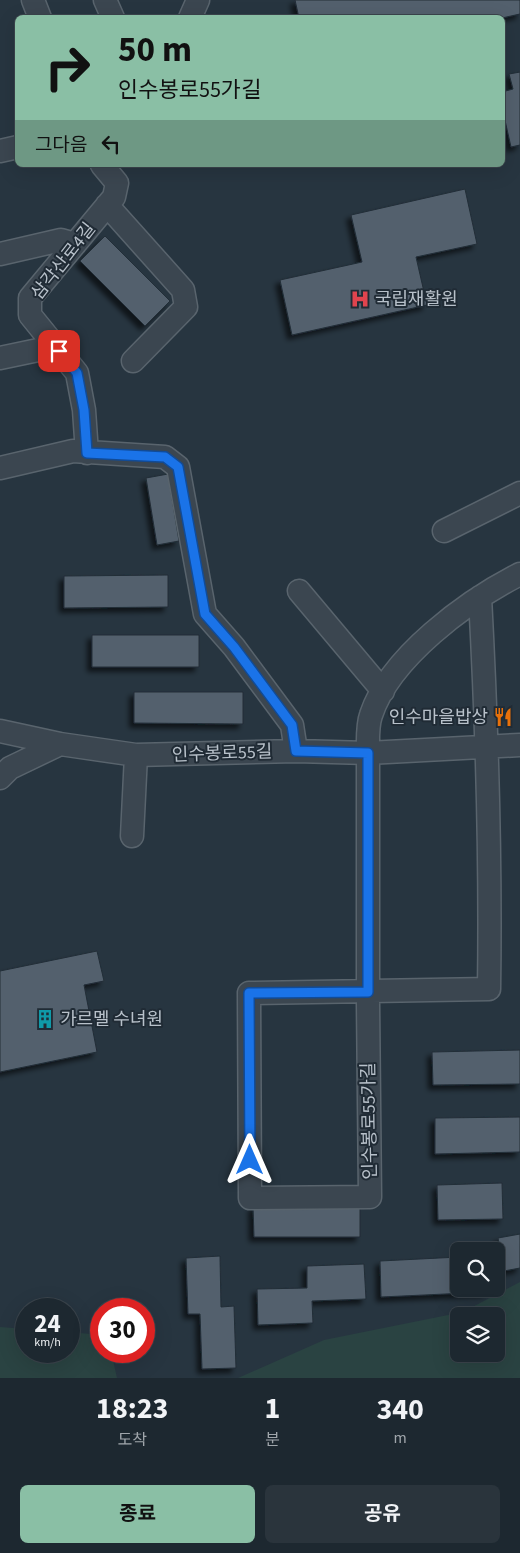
<!DOCTYPE html>
<html lang="ko">
<meta charset="utf-8">
<style>
body{margin:0;font-family:"Source Sans 3","Noto Sans KR",sans-serif;background:#2a343c;color:#f1f3f6;height:100vh;display:flex;flex-direction:column;font-size:19px;white-space:nowrap}
*{box-sizing:border-box;margin:0}
p{font-size:16px;color:#a0a6ab}
.icon{flex:none;width:28px;height:28px;fill:none;stroke:currentColor;stroke-width:2;stroke-linecap:round;stroke-linejoin:round}
.map{position:relative;height:1378px;overflow:hidden}
.sheet{display:flex;flex-direction:column;background:#1d2830;flex:1}
.sheet>*{flex:none}
.top-card{position:absolute;left:15px;top:15px;width:490px;height:152px;border-radius:8px;box-shadow:0 5px 20px #0002,0 0 0 1px #3b444c;background:#8abfa5;color:#111;overflow:hidden}
.buttons{position:absolute;left:450px;top:1242px;display:grid;gap:10px}
.buttons a{display:grid;place-items:center;width:55px;height:55px;border-radius:8px;background:#1d2830;box-shadow:0 5px 20px #0002,0 0 0 1px #3b444c;font-size:25px}
.speed{position:absolute;left:15px;top:1298px;display:flex;gap:10px;font-size:25px;font-weight:700;text-align:center}
.speed>*{display:grid;place-content:center;width:65px;height:65px;border-radius:50%;background:#1d2830;box-shadow:0 5px 20px #0002,0 0 0 1px #3b444c;line-height:1}
.speed small{font-size:12px;font-weight:400}
.speed .limit{border:8px solid #d22;background:#fff;color:#111}
.pin{position:absolute;display:grid;place-items:center;width:42px;height:42px;color:#fff;margin:-21px;border-radius:10px;box-shadow:0 2px 8px #0006}
.me{position:absolute;width:55px;margin:-28px;rotate:0deg;stroke-linejoin:round;filter:drop-shadow(0 0 4px #0008)}
.turn{display:flex;align-items:center;gap:18px;height:105px;padding:0 20px;font-size:22px}
.turn .icon{width:65px;height:65px;stroke-width:2.5}
.turn b{display:block;font-size:35px;line-height:42px}
.then{display:flex;align-items:center;height:48px;padding:0 20px;background:#0003;gap:10px;font-size:19px}
.eta{display:flex;justify-content:space-evenly;align-items:center;height:85px;text-align:center}
.eta b{font-size:30px;font-weight:700;line-height:35px}
.button{display:flex;gap:10px;margin-top:auto;padding:10px 20px}
.button a{flex:1;height:58px;border-radius:8px;background:#8abfa5;color:#111;font-size:20px;font-weight:700;line-height:58px;text-align:center}
.button a+a{background:#2a343c;color:#f1f3f6}
.map>svg:first-child{display:block}
.green{fill:#2a4342;fill-rule:evenodd}
.building{fill:#52606d;stroke:#222d37;filter:url(#shadow)}
.lines{fill:none;stroke-linecap:round;stroke-linejoin:round}
.minor-casing{stroke:#59646d;stroke-width:25}
.minor{stroke:#3b4650;stroke-width:22}
.route-casing{stroke:#114b97;stroke-width:12}
.route{stroke:#1a73e8;stroke-width:9}
.labels{text-anchor:middle;stroke-width:4;stroke-linejoin:round;paint-order:stroke}
.street-label{font-size:18px;fill:#b8c1ca;stroke:#202b35}
.poi-label{font-size:18px;fill:#b8c1ca;stroke:#202b35;text-anchor:start}
</style>
<div class="map">
<svg width="520" height="1378" viewBox="0 0 520 1378">
<defs>
<filter id="shadow"><feDropShadow dx="-4.5" dy="4.5" stdDeviation="2.5" flood-color="#0009"/></filter>
</defs>
<rect width="100%" height="100%" fill="#273540"/>
<path class="green" d="M 520,1282 L 520,1378 L 238,1378 L 324,1340 L 463,1312 ZM 459,1316 L 496,1316 L 496,1354 L 459,1354 Z
M 0,1327 L 26,1329 L 26,1351 L 69,1351 L 69,1332 L 101,1335 L 101,1351 L 111,1351 L 117,1378 L 0,1378 Z"/>
<path class="building" d="M 295,0 L 520,0 L 520,14 L 502,18 L 299,18 Z
M 520,72 L 520,145 L 511,147 L 502,107 L 502,92 L 513,89 L 509,74 Z
M 465,189 L 477,244 L 416,257 L 427,305 L 292,335 L 280,280 L 362,262 L 351,215 Z
M 105,236 L 170,301 L 145,326 L 80,261 Z
M 168,474 L 179,541 L 157,545 L 146,478 Z
M 168,575 L 168,607 L 64,608 L 64,576 Z
M 92,635 L 199,635 L 199,667 L 92,667 Z
M 134,692 L 243,692 L 243,724 L 134,723 Z
M 97,951 L 104,981 L 84,985 L 97,1052 L 0,1072 L 0,971 Z
M 520,1050 L 520,1084 L 433,1085 L 432,1052 Z
M 520,1117 L 520,1152 L 435,1154 L 435,1118 Z
M 502,1183 L 503,1219 L 438,1220 L 437,1185 Z
M 360,1205 L 360,1237 L 254,1237 L 253,1206 Z
M 520,1234 L 520,1268 L 504,1271 L 498,1238 Z
M 220,1256 L 221,1307 L 234,1306 L 236,1368 L 202,1369 L 200,1314 L 188,1314 L 186,1258 Z
M 459,1257 L 459,1289 L 487,1289 L 488,1292 L 381,1297 L 380,1261 Z
M 364,1264 L 366,1299 L 312,1301 L 313,1323 L 258,1325 L 257,1289 L 307,1288 L 307,1266 Z"/>
<g class="lines">
<g class="minor-casing">
<path id="minor" d="M 33,0 L 40,18
M 105,0 L 113,18
M 190,18 L 198,0
M 0,151 L 18,147
M 107,205 L 183,290 L 186,307 L 133,361
M 0,254 L 61,240 L 75,244
M 0,358 L 43,349 L 50,340
M 87,453 L 84,410 L 77,373 L 30,315 L 30,298 L 114,197 L 117,183 L 102,165
M 0,468 L 73,451 L 165,457 L 178,467 L 205,614 L 234,647 L 292,725 L 296,751
M 444,531 L 520,493
M 299,591 L 383,691
M 480,597 C 487,728 491,858 489,989 L 249,993 L 250,1198 L 370,1197 L 368,1002 L 368,753 C 368,741 367,726 371,715 C 390,657 467,601 520,574
M 0,731 L 60,744 L 136,755 L 296,751 L 368,753 L 520,745
M 0,778 L 10,768 L 60,744
M 132,836 L 136,755"/>
</g>
<use href="#minor" class="minor"/>
</g>
<g class="lines">
<g class="route-casing">
<path id="route" d="M 59,351 L 77,373 L 84,410 L 87,453 L 165,457 L 178,467 L 205,614 L 234,647 L 292,725 L 296,751 L 368,753 L 368,992 L 249,993 L 250,1160"/>
</g>
<use href="#route" class="route"/>
</g>
<defs>
<g id="hospital-bare" transform="scale(1.5)"><path d="M-5-5h3v3.5h4V-5h3V5h-3V1.5h-4V5h-3Z" fill="#e0444e" stroke="#202b35" stroke-width="2.5" paint-order="stroke"/></g>
<g id="restaurant-bare" transform="scale(1.5)"><path d="M-5-6h1v4h1v-4h1v4h1v-4h1v5L-1.5 .5V6h-2V.5L-5-1ZM5-6V6H3V1.5H1.5Q1.5-4 5-6Z" fill="#e8710a" stroke="#202b35" stroke-width="2.5" paint-order="stroke"/></g>
<g id="building-bare" transform="scale(1.5)"><path d="M-4-6H4V6H1V3H-1V6H-4ZM-2.5-4.3h1.7v1.8h-1.7ZM.8-4.3h1.7v1.8H.8ZM-2.5-1h1.7V.8h-1.7ZM.8-1h1.7V.8H.8Z" fill="#0f9aa8" stroke="#202b35" stroke-width="2.5" paint-order="stroke"/></g>
</defs>
<g fill-rule="evenodd">
<use href="#hospital-bare" x="360" y="299"/>
<use href="#restaurant-bare" x="503" y="717"/>
<use href="#building-bare" x="45" y="1019"/>
</g>
<g class="labels">
<g class="street-label">
<text transform="translate(63 261) rotate(-52)" y="6">삼각산로4길</text>
<text transform="translate(222 753) rotate(-2)" y="6">인수봉로55길</text>
<text transform="translate(369 1121) rotate(-91)" y="6">인수봉로55가길</text>
</g>
<g class="poi-label">
<text x="375" y="305">국립재활원</text>
<text x="488" y="723" text-anchor="end">인수마을밥상</text>
<text x="60" y="1025">가르멜 수녀원</text>
</g>
</g>
</svg>
<div class="buttons">
<a><svg class="icon" aria-label="search" viewBox="0 0 24 24"><circle cx="10" cy="10" r="6"/><path d="M15 15l6 6"/></svg></a>
<a><svg class="icon" aria-label="layers" viewBox="0 0 24 24"><path d="M12 4l9 5-9 5-9-5zM3 14l9 5 9-5"/></svg></a>
</div>
<div class="speed"><div>24<small>km/h</small></div><div class="limit">30</div></div>
<div class="pin" style="left:59px;top:351px;background:#d93025"><svg class="icon" aria-label="arrive" viewBox="0 0 24 24"><path d="M6 21V4h12l-3 4 3 4H6"/></svg></div>
<svg class="me" style="left:250px;top:1160px" viewBox="-20 -20 40 40"><path d="M0-17L14 15 0 8-14 15z" fill="#1a73e8" stroke="#fff" stroke-width="4"/></svg>
<div class="top-card">
<div class="turn"><svg class="icon" aria-label="right" viewBox="0 0 24 24"><path d="M7 20v-9h11M14 6l5 5-5 5"/></svg><div><b>50 m</b>인수봉로55가길</div></div>
<div class="then">그다음<svg class="icon" aria-label="left" viewBox="0 0 24 24"><path d="M17 20v-9H6M10 6l-5 5 5 5"/></svg></div>
</div>
</div>
<section class="sheet">
<div class="eta">
<div><b>18:23</b><p>도착</p></div>
<div><b>1</b><p>분</p></div>
<div><b>340</b><p>m</p></div>
</div>
<div class="button"><a>종료</a><a>공유</a></div>
</section>
